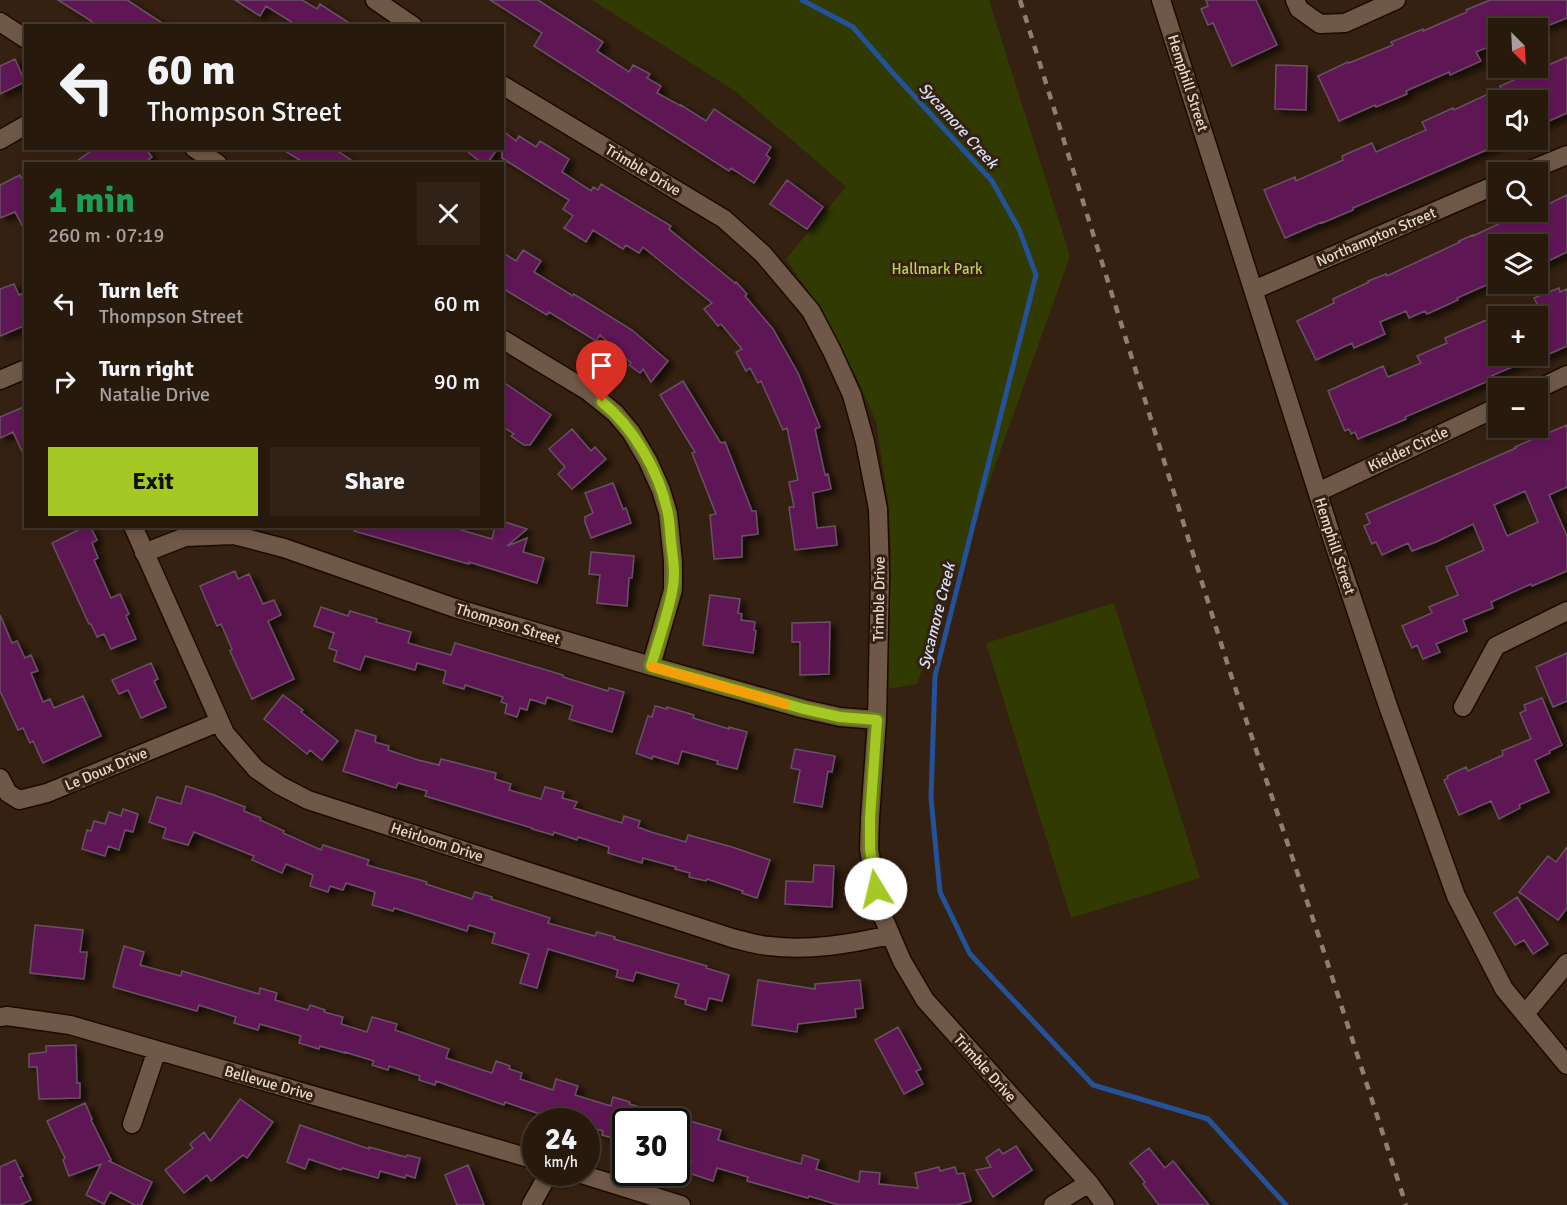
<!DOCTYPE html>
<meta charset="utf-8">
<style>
body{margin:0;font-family:Signika,sans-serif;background:#302216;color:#f1f3f6;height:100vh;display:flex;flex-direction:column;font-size:22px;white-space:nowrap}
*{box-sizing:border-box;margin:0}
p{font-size:20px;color:#a5a09d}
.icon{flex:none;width:33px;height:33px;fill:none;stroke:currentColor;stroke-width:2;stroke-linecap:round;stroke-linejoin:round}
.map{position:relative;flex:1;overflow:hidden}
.panel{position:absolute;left:24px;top:162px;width:480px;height:366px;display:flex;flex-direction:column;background:#28190d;border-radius:0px;box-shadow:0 3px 9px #0003,0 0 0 2px #44382e}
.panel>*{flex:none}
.banner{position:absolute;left:24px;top:24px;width:480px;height:126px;border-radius:0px;box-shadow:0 3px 9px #0003,0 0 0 2px #44382e;background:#28190d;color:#f1f3f6;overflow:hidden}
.needle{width:39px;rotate:156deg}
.tools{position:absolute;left:1488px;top:18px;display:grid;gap:12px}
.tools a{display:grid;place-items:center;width:60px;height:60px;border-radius:0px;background:#28190d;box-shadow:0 3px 9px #0003,0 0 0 2px #44382e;font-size:30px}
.speed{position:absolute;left:522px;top:1108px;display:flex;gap:12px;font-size:30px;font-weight:700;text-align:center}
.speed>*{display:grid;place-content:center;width:78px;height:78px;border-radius:50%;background:#28190d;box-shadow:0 3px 9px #0003,0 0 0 2px #44382e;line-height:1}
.speed small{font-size:15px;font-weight:400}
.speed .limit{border:3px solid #111;border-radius:9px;background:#fff;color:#111}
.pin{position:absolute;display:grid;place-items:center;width:51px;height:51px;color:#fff;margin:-62px -26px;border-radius:50% 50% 50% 0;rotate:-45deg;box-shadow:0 0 6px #0007}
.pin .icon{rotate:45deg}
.me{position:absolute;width:66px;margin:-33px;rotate:351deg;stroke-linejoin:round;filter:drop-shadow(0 0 4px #0008)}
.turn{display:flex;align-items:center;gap:21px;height:126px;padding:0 24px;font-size:27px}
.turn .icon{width:78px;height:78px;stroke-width:2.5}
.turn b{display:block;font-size:42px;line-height:51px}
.round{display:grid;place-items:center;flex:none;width:63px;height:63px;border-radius:0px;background:#302216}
.overview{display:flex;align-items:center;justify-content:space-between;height:102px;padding:0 24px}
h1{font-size:36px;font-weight:700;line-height:45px;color:#1e9e55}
.primary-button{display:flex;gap:12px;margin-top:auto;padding:12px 24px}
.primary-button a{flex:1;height:69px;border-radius:0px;background:#a4c824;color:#111;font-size:24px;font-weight:700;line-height:69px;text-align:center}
.primary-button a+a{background:#302216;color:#f1f3f6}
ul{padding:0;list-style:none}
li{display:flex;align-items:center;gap:18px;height:78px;padding:0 24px}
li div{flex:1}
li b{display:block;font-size:22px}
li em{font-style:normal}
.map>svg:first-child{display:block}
.green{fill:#303a01}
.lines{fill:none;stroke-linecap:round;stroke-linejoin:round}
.stream{stroke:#235299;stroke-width:5}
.building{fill:#5f1754;stroke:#685163;stroke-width:1.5;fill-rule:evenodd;filter:url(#shadow)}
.minor-casing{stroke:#1c0a00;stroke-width:21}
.tertiary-casing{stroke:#1c0a00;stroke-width:21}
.minor{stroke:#6f5847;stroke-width:18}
.tertiary{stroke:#6f5847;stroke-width:18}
.rail{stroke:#8f7e71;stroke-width:4.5;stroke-dasharray:8 8;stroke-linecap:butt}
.route-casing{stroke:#6b8217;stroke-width:15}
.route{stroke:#a4c824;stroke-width:10}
.slow{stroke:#f59e0b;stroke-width:10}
.labels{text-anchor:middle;stroke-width:6;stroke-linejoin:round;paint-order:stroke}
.street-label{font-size:15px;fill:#e7d9cf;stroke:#352111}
.park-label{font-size:15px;fill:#bad554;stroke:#352111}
.water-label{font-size:16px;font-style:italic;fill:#d3e0f5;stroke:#352111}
</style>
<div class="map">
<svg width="1567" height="1205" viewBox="0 0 1567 1205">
<defs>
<filter id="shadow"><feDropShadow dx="6" dy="4" stdDeviation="3" flood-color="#0009"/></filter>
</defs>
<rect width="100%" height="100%" fill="#352111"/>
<path class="green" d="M 592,0 L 989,0 L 1070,256 L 917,684 L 888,689 L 891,551 L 888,499 L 876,422 L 856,376 L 815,301 L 786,259 L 846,187 L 735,91 Z
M 1114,603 L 1200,878 L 1071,918 L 986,643 Z"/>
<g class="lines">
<path class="stream" d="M 802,0 L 853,27 L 892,72 L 992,181 L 1019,229 L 1036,275 L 935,676 L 931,798 L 940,892 L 970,954 L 1093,1085 L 1208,1119 L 1286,1205"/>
</g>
<path class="building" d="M 58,0 L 127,0 L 167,26 L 99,26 Z
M 235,0 L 302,0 L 317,9 L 320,4 L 354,26 L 298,26 L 266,6 L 260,16 Z
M 490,0 L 538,0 L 603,42 L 597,51 L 629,72 L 633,65 L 650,74 L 647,78 L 661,86 L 657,93 L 681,106 L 681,105 L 706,121 L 714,109 L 771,147 L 766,155 L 770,158 L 754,183 L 731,168 L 729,171 L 534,46 L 542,33 Z
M 1206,0 L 1256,0 L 1277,45 L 1232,66 L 1213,23 L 1208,25 L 1201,9 L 1208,6 Z
M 1490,0 L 1567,0 L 1567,18 L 1542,28 L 1498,28 L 1498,43 L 1476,52 L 1481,61 L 1450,75 L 1449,72 L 1406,91 L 1407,94 L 1376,107 L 1375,105 L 1339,121 L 1318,76 L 1348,62 L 1349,63 L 1393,45 L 1391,42 L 1423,29 L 1423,31 L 1467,12 L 1466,10 Z
M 1567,57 L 1567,113 L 1538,126 L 1538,100 L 1498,100 L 1498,145 L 1353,208 L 1353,210 L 1322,223 L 1322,222 L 1285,238 L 1264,190 L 1295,177 L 1296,181 L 1343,160 L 1342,156 L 1372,143 L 1376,152 L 1426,130 L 1422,122 L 1453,108 L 1454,110 L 1501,88 L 1500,86 Z
M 15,59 L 25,82 L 0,94 L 0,66 Z
M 1276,65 L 1307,66 L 1306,110 L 1275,109 Z
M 502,130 L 516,141 L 519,136 L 536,147 L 540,141 L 569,159 L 562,172 L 591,191 L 593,187 L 598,190 L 601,184 L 671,226 L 669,229 L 735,283 L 736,282 L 747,294 L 745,296 L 773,329 L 798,373 L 820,427 L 815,429 L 825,475 L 828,474 L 831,489 L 813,493 L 817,528 L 835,526 L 837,545 L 795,550 L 789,507 L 794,507 L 789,482 L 798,480 L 787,428 L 783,430 L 761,381 L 758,383 L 750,368 L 746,371 L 736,352 L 742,349 L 721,324 L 718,326 L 704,309 L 712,303 L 643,247 L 639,253 L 626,245 L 623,249 L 593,230 L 586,242 L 564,228 L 573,216 L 563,209 L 569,200 L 502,158 Z
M 95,148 L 145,148 L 152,157 L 143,164 L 73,164 Z
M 280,148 L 333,148 L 357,164 L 306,164 Z
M 463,148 L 498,148 L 487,164 L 483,164 Z
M 20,175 L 21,178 L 26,176 L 26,233 L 15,212 L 0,218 L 0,185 Z
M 787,180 L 823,207 L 807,229 L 770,204 Z
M 1567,195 L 1567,252 L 1538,266 L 1538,244 L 1498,244 L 1498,272 L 1491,276 L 1493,282 L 1457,298 L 1458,300 L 1427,314 L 1425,311 L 1409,318 L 1406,311 L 1380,322 L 1385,334 L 1354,348 L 1352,343 L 1316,360 L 1297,321 L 1334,303 L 1333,299 L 1369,282 L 1368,281 L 1386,274 L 1387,276 L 1460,242 L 1459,241 L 1473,235 L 1473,236 L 1509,219 L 1510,222 L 1532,212 L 1538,212 L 1538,209 Z
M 523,250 L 541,261 L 534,272 L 573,296 L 574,294 L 632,330 L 668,361 L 651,382 L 643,369 L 640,373 L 629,365 L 631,363 L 600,335 L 596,341 L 549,312 L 547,315 L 502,288 L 502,252 L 516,261 Z
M 14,284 L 19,295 L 26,292 L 26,325 L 0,336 L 0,289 Z
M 1559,288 L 1560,292 L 1567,289 L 1567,346 L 1538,359 L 1538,356 L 1491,376 L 1493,379 L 1405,417 L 1406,419 L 1358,439 L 1355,432 L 1351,434 L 1349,429 L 1345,431 L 1328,391 L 1383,366 L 1388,377 L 1421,363 L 1417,356 L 1447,343 L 1445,338 L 1498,315 L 1498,356 L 1538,356 L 1538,316 L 1509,316 L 1537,304 L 1534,298 Z
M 502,381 L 551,415 L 530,445 L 524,445 L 511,436 L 514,434 L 502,426 Z
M 683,381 L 720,442 L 722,443 L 725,442 L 752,511 L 756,511 L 758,534 L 742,536 L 742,557 L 714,559 L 710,515 L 716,514 L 692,453 L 695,452 L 660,395 Z
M 26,406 L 26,460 L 13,432 L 0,438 L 0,417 Z
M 1567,425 L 1567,487 L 1549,495 L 1567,536 L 1567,571 L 1532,586 L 1531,584 L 1491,602 L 1493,608 L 1463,620 L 1467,631 L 1436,644 L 1440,652 L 1423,659 L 1417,645 L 1412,648 L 1402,626 L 1432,613 L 1429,607 L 1458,595 L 1446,567 L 1484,550 L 1473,524 L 1436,542 L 1412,551 L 1408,543 L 1382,555 L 1376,542 L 1372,544 L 1364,526 L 1370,523 L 1366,514 L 1516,448 L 1515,447 L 1531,440 ZM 1525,491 L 1538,522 L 1507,536 L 1494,505 Z
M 572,429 L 591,451 L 595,447 L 606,459 L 572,489 L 558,474 L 565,467 L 549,449 Z
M 613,483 L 623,509 L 626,508 L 631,523 L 591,538 L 585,522 L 585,517 L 593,513 L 585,493 Z
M 502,521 L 527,529 L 507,546 L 527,538 L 523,552 L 544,558 L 537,583 L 469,562 L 469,564 L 451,559 L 354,531 L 354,526 L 462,526 L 461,530 L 492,539 L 495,526 L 502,526 Z
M 86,526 L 90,526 L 97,540 L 92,543 L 98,558 L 94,560 L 111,598 L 120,594 L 129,614 L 126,616 L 136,639 L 111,649 L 104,634 L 97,637 L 91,624 L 89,624 L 52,543 Z
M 591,552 L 634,556 L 632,578 L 629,578 L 627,606 L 597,603 L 600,575 L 589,574 Z
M 235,571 L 238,579 L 249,574 L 263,604 L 274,600 L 281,615 L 268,621 L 294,679 L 252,699 L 230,651 L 232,649 L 221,624 L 217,626 L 200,586 Z
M 710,595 L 740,599 L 738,613 L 742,614 L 741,620 L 755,622 L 754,630 L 756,631 L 753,653 L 703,645 Z
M 321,607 L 348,616 L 350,611 L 377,619 L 376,622 L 411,632 L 408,643 L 451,655 L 455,643 L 563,675 L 563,677 L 608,691 L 609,688 L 624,692 L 612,732 L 569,719 L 573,706 L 547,697 L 545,704 L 530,699 L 527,710 L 520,708 L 517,717 L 505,713 L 507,704 L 501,702 L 503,697 L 465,685 L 464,689 L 443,683 L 446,671 L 417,663 L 415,670 L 365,656 L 360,670 L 334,661 L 337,651 L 329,648 L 334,633 L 314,626 Z
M 0,615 L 12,643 L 17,641 L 25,658 L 31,655 L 38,671 L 31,673 L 43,702 L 50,699 L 54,708 L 83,696 L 101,736 L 43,763 L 33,741 L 30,743 L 23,728 L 18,730 L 0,691 Z
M 830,622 L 829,674 L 800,675 L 800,642 L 792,642 L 792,623 Z
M 1567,653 L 1567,701 L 1553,707 L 1536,667 Z
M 151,663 L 158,679 L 154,681 L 166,707 L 141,718 L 128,690 L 119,694 L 112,680 Z
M 283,695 L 303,710 L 301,712 L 338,741 L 322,760 L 310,750 L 307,754 L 264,719 Z
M 1542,698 L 1562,745 L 1549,751 L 1550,753 L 1535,760 L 1549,792 L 1519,805 L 1520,808 L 1499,819 L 1491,801 L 1459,815 L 1444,780 L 1448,778 L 1447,776 L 1466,767 L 1468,771 L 1503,755 L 1502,751 L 1531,739 L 1520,713 L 1526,710 L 1524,705 Z
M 655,706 L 667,709 L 667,707 L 694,715 L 693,718 L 729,729 L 729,727 L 747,732 L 737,769 L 717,764 L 718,761 L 682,751 L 678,764 L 653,756 L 652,759 L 636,753 L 648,716 L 652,717 Z
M 356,730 L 376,736 L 375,742 L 389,746 L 388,750 L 418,760 L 439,765 L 441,759 L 496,773 L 495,779 L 511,784 L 509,790 L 541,799 L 545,787 L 564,792 L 562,798 L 577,802 L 574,808 L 622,823 L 624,816 L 640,821 L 638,827 L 651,832 L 686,842 L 688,835 L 732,847 L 770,860 L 757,898 L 742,893 L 743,891 L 707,879 L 706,881 L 689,877 L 690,873 L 675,869 L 676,867 L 643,858 L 642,863 L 608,853 L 609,847 L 578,837 L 577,840 L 554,832 L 553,835 L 532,829 L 532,828 L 425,796 L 427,791 L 398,783 L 396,788 L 343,771 Z
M 795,749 L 835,756 L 832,772 L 828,771 L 822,807 L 794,802 L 800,770 L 791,768 Z
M 186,786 L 214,795 L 245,807 L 244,811 L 261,818 L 260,820 L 284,831 L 283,833 L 321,850 L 323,845 L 369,860 L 367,865 L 427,882 L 426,884 L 472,899 L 475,892 L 492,897 L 491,899 L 550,918 L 548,923 L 595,936 L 597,932 L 615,937 L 614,939 L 707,966 L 706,968 L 729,975 L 722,1001 L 709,998 L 706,1010 L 685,1004 L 686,1000 L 675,997 L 679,984 L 636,972 L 633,981 L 616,977 L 618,970 L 548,949 L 537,988 L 520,983 L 529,954 L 492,943 L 495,933 L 469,925 L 467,931 L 394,908 L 393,911 L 372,905 L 375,892 L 346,883 L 343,890 L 330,886 L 328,892 L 310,886 L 313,875 L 286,864 L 282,873 L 252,860 L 254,856 L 194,832 L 188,845 L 163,838 L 166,828 L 149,822 L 157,797 L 181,804 Z
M 123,809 L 138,814 L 133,832 L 125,830 L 119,850 L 108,846 L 105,856 L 82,849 L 87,830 L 91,831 L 94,821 L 105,824 L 109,812 L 121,816 Z
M 1567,847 L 1567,908 L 1558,920 L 1519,892 L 1548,856 L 1556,862 Z
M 814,865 L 834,866 L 832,907 L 785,904 L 786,881 L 813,882 Z
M 1517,897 L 1548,944 L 1533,954 L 1524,940 L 1515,945 L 1494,913 Z
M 35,925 L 83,930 L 80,952 L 87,952 L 84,979 L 30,973 Z
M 124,946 L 144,952 L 140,965 L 181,976 L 182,971 L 259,994 L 260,988 L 277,993 L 275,1000 L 308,1010 L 310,1005 L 325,1010 L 324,1012 L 343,1017 L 341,1024 L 367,1032 L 372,1017 L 397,1024 L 395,1030 L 449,1049 L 446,1058 L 492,1073 L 496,1061 L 510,1066 L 509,1069 L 522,1073 L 520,1079 L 553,1090 L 556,1079 L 578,1086 L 575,1095 L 611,1106 L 613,1097 L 630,1102 L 629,1104 L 644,1108 L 640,1122 L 626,1122 L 626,1139 L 620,1137 L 619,1140 L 602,1135 L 603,1131 L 586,1126 L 586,1122 L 563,1122 L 505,1102 L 504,1105 L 436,1081 L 435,1085 L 419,1080 L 420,1076 L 389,1066 L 388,1070 L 372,1065 L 374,1061 L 345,1052 L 345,1053 L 320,1046 L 319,1049 L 299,1043 L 301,1036 L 260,1024 L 258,1030 L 234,1023 L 236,1017 L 199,1005 L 197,1011 L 113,987 Z
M 758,980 L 815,989 L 815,984 L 860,980 L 863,1008 L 855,1009 L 856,1017 L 798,1024 L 797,1032 L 752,1025 Z
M 898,1027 L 921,1069 L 916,1071 L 923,1084 L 904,1094 L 875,1040 Z
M 76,1045 L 77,1083 L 80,1083 L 80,1098 L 39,1099 L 37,1067 L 29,1067 L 29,1054 L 46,1052 L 46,1046 Z
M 240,1099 L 273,1122 L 247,1158 L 243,1155 L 211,1181 L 207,1175 L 184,1193 L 165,1170 L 193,1148 L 190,1144 L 204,1132 L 210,1141 Z
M 85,1103 L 92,1119 L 91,1120 L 111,1160 L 109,1161 L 152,1182 L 141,1205 L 135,1205 L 110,1192 L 104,1204 L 86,1195 L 101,1164 L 69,1176 L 63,1160 L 65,1158 L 47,1121 Z
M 676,1117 L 721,1130 L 718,1140 L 801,1164 L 803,1155 L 819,1160 L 816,1169 L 859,1182 L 860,1171 L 880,1173 L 879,1184 L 918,1188 L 915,1173 L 939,1167 L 940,1171 L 955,1167 L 957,1174 L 964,1173 L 971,1201 L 956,1205 L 839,1205 L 809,1196 L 808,1198 L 747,1181 L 748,1177 L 717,1168 L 713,1181 L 689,1173 L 692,1161 L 676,1157 Z
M 300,1125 L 369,1149 L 369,1147 L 406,1157 L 407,1155 L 420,1158 L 415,1178 L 406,1175 L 405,1178 L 380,1171 L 378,1178 L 342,1168 L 341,1170 L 309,1159 L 305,1169 L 287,1162 Z
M 1016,1146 L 1032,1170 L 993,1197 L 976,1170 L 991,1167 L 986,1158 L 999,1149 L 1003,1154 Z
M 1149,1148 L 1165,1168 L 1173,1161 L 1209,1205 L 1159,1205 L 1143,1184 L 1145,1182 L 1130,1163 Z
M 15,1160 L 23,1176 L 20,1177 L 31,1200 L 20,1205 L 0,1205 L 0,1167 Z
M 468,1165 L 484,1205 L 457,1205 L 445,1175 Z"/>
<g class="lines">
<g class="minor-casing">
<path id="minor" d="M 375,0 L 413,26
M 1295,0 L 1299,9 L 1320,24 L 1345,23 L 1396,0
M 0,22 L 26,39
M 502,85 L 724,219 L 763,254 L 811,311 L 832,351 L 852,395 L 865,442 L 878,509 L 880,576 L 877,720 L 870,818 L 869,849 L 876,889 L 883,917 L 902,961 L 925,1000 L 1089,1183 L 1105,1205
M 0,140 L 26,125
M 194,148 L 218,164
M 1526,172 L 1567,155
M 1254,290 L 1498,184
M 502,339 L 588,391 L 615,413 L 631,432 L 648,461 L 661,490 L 668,513 L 673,561 L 673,590 L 651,666
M 0,380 L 26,369
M 1538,389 L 1567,375
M 1318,492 L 1498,407
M 133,526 L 225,733 L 256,769 L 279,785 L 308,800 L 732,938 C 744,941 756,945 769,946 C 810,951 850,944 890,935
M 144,553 L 185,537 L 234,535 L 284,548 L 455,608 L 651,666 L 804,709 L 840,717 L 877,720
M 1463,707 L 1496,646 L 1567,611
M 0,778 L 8,793 L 19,800 L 47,793 L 219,722
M 1525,1014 L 1567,963
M 0,1017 L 7,1016 L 70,1025 L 536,1160
M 132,1124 L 157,1050
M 578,1173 L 681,1205
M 531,1205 L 549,1173
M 1053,1205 L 1089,1183"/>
</g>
<g class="tertiary-casing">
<path id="tertiary" d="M 1161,0 L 1333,541 L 1388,706 L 1456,896 L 1504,989 L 1567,1065"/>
</g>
<use href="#minor" class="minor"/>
<use href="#tertiary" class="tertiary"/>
<path class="rail" d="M 1020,0 L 1230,672 L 1321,943 L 1406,1205"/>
</g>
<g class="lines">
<g class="route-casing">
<path id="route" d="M 602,402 C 634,428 660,473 668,514 C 670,523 670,533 671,542 C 673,558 676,576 672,592 C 667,617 658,642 651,666 L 804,709 L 840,717 L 877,720 L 870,818 L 870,849 L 876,889"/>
</g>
<use href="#route" class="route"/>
<path class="slow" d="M 652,667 L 785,704"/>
</g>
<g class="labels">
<g class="street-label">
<text transform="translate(1188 83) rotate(72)" y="5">Hemphill Street</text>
<text transform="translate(643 170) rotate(31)" y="5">Trimble Drive</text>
<text transform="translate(1376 237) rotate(-23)" y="5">Northampton Street</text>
<text transform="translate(1408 449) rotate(-25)" y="5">Kielder Circle</text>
<text transform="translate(1335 546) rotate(72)" y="5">Hemphill Street</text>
<text transform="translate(879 599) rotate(-89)" y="5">Trimble Drive</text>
<text transform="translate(508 624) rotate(17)" y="5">Thompson Street</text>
<text transform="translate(106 769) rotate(-23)" y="5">Le Doux Drive</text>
<text transform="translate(437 842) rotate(18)" y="5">Heirloom Drive</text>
<text transform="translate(985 1068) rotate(48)" y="5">Trimble Drive</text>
<text transform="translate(269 1083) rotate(16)" y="5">Bellevue Drive</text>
</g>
<g class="park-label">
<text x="937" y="274">Hallmark Park</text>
</g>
<g class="water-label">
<text transform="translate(959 125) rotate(48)" y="6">Sycamore Creek</text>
<text transform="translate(936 616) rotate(-76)" y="6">Sycamore Creek</text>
</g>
</g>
</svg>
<div class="tools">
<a><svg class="needle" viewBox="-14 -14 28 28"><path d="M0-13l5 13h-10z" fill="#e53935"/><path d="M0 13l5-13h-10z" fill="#a5a09d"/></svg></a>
<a><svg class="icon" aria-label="sound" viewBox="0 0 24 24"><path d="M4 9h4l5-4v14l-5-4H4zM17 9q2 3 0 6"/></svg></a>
<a><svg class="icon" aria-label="search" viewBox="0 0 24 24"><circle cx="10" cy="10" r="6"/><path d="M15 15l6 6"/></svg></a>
<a><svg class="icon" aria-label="layers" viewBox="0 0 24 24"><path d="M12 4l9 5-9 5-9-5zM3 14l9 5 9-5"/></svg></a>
<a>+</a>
<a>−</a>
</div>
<div class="speed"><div>24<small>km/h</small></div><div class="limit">30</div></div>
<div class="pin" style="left:602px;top:402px;background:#d93025"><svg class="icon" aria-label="arrive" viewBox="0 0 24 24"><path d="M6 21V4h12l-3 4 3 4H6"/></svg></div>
<svg class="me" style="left:876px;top:889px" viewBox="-20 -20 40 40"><circle r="19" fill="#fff"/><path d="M0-13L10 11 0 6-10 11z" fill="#a4c824"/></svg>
<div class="banner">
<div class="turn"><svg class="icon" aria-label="left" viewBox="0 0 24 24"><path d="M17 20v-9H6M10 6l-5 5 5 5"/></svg><div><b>60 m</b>Thompson Street</div></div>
</div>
<section class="panel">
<div class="overview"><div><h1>1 min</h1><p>260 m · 07:19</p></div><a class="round"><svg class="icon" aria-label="close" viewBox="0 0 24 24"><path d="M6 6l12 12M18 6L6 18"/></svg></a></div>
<ul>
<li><svg class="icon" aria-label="left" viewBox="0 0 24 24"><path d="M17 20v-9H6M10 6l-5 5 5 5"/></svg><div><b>Turn left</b><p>Thompson Street</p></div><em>60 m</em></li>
<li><svg class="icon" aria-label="right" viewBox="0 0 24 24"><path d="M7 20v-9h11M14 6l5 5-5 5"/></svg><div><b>Turn right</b><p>Natalie Drive</p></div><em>90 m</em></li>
</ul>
<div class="primary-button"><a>Exit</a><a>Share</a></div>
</section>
</div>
